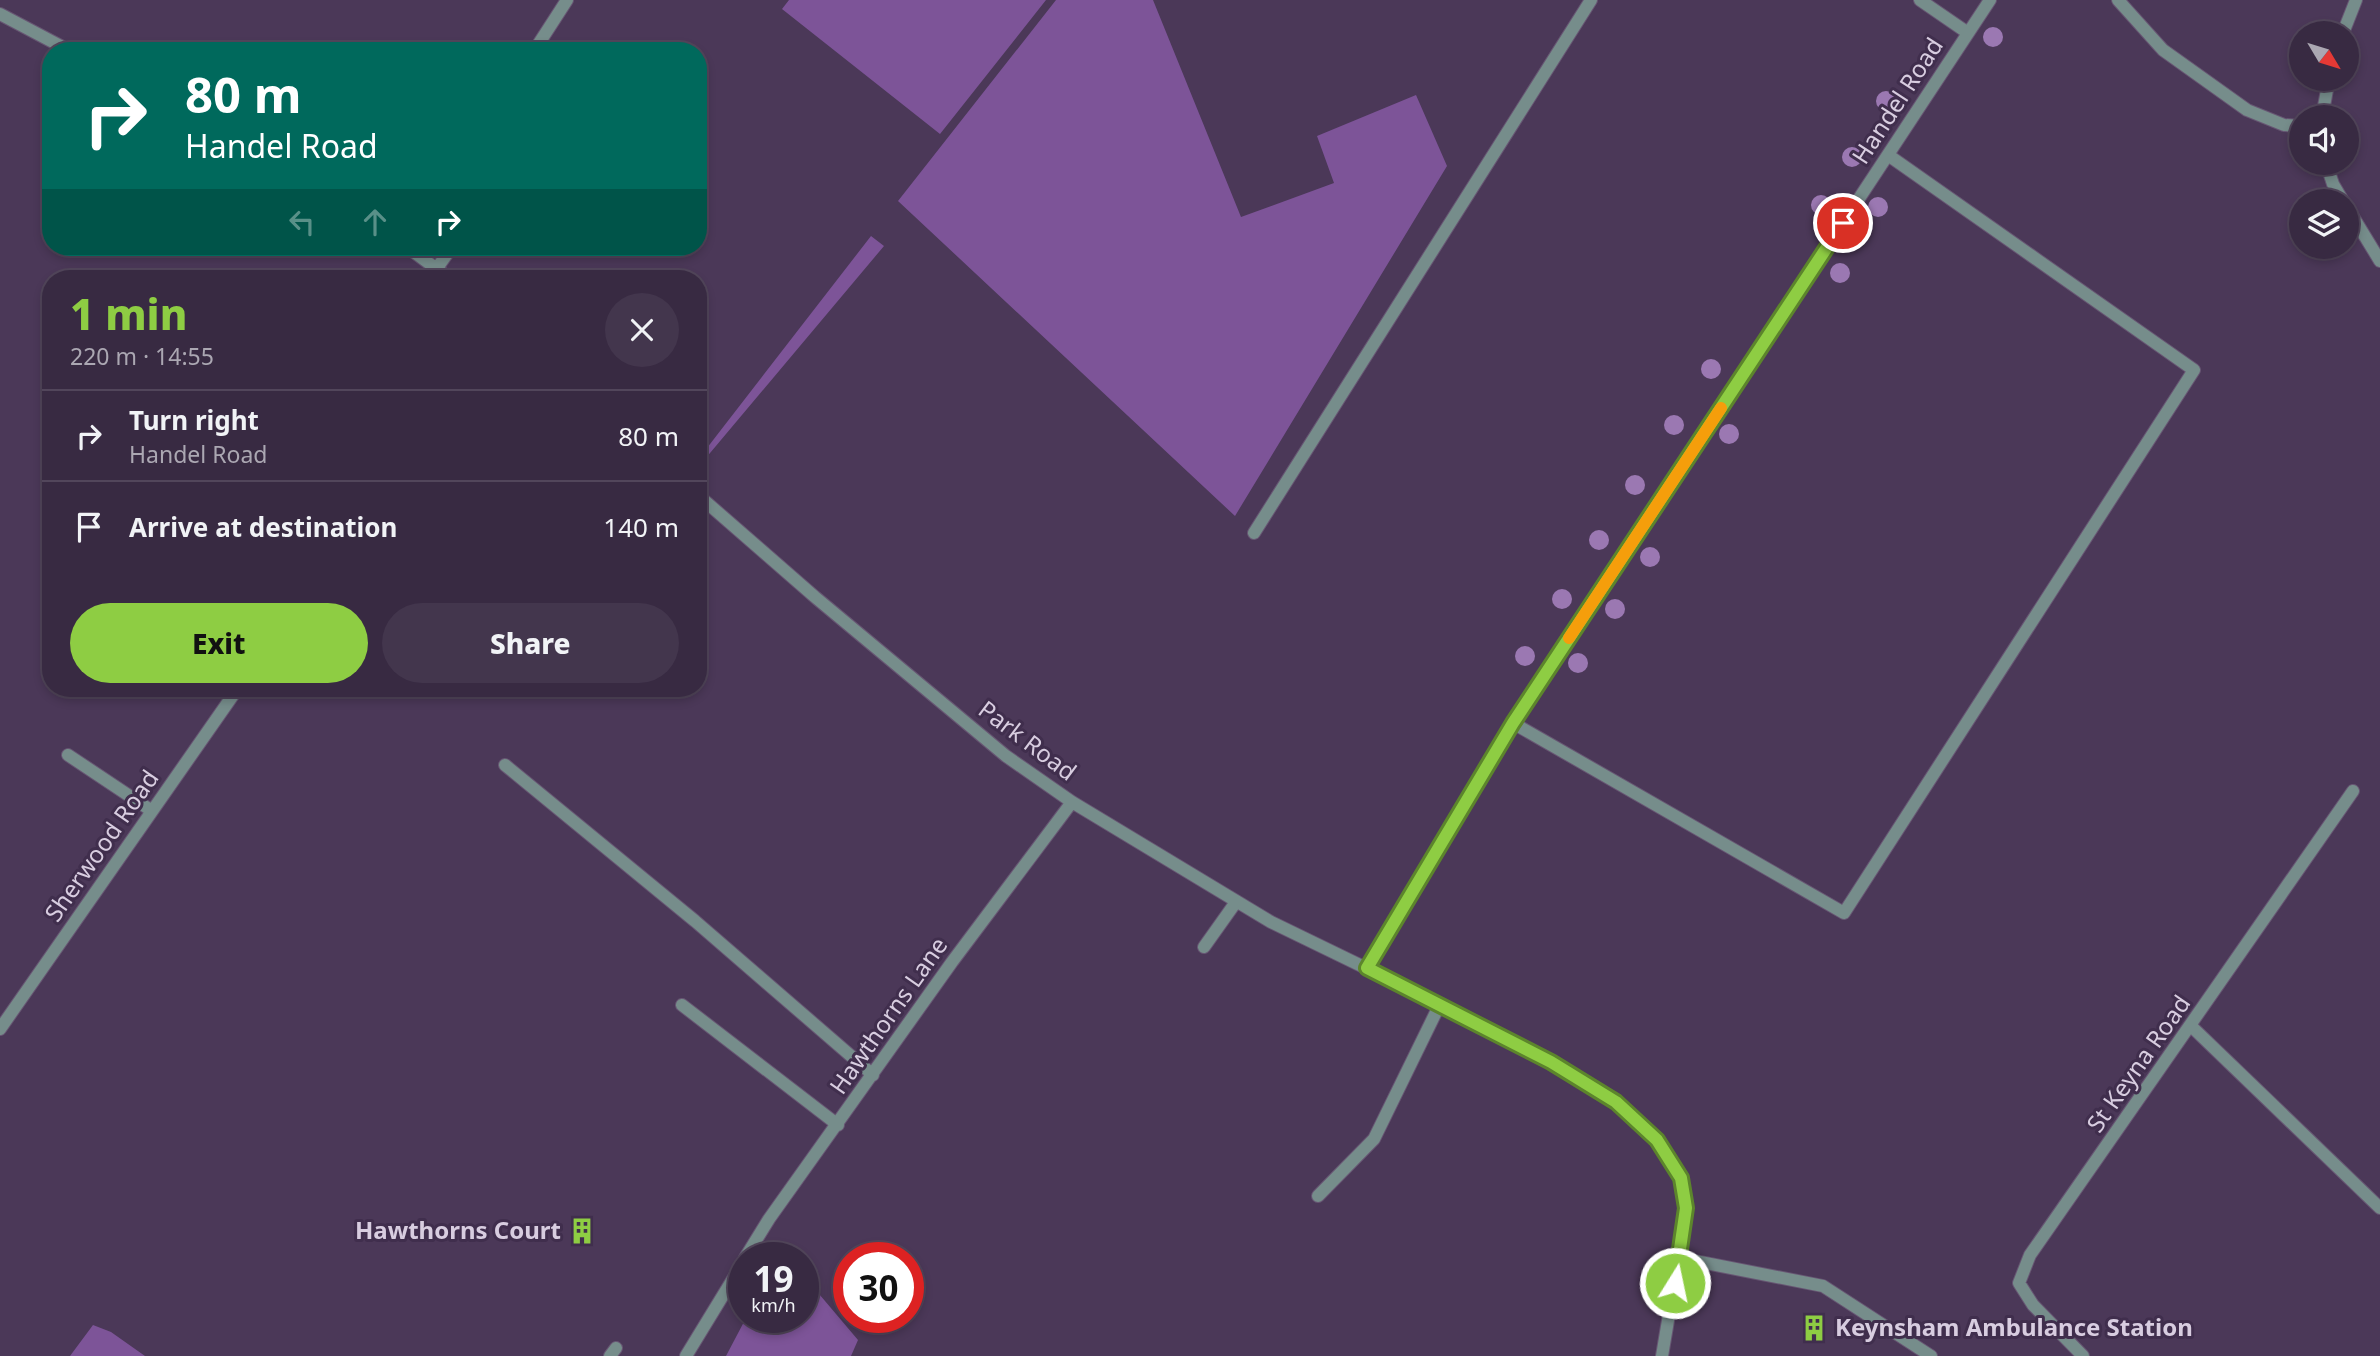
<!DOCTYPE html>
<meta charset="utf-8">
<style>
body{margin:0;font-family:"Noto Sans",sans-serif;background:#43364d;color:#f1f3f6;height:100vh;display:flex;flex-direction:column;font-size:26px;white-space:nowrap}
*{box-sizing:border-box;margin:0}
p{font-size:23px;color:#aba7b2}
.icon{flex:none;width:38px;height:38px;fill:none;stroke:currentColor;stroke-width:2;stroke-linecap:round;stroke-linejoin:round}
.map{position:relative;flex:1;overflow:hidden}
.sheet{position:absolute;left:42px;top:270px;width:665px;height:427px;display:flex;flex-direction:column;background:#382a42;border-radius:28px;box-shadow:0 4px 10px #0003,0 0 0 2px #52465b}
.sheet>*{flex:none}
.top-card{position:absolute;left:42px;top:42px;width:665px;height:214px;border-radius:28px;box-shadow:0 4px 10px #0003,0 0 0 2px #52465b;background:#00695c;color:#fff;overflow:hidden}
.needle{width:46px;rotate:128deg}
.controls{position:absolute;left:2289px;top:21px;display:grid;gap:14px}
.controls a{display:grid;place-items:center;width:70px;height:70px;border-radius:50%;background:#382a42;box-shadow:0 4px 10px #0003,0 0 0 2px #52465b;font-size:35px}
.speed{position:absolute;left:728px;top:1242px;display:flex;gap:14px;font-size:35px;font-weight:700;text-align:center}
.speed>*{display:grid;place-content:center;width:91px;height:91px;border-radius:50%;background:#382a42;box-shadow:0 4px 10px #0003,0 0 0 2px #52465b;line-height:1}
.speed small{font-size:18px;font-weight:400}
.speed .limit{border:10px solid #d22;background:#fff;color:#111}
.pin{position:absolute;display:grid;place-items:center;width:60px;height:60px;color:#fff;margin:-30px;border:4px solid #fff;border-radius:50%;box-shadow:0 2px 7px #0007}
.me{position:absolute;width:77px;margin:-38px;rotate:10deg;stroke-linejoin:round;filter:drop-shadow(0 0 5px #0008)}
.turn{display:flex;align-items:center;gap:24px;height:147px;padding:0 28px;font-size:32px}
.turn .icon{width:91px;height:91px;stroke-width:2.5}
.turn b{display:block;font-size:49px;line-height:60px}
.lanes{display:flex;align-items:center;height:66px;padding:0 28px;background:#0003;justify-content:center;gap:35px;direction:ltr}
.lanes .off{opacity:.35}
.round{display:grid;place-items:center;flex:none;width:74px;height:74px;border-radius:37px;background:#43364d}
.summary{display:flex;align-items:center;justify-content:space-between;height:119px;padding:0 28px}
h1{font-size:42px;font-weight:800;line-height:52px;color:#8ecd43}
.primary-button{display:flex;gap:14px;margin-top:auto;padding:14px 28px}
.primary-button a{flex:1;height:80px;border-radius:42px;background:#8ecd43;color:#111;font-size:28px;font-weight:800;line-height:80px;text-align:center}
.primary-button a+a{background:#43364d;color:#f1f3f6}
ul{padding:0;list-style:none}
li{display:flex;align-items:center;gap:21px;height:91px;padding:0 28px;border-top:2px solid #52465b}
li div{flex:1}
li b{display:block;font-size:26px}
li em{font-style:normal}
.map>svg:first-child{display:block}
.green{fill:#7d5498}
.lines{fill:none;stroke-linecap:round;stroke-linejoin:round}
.minor-casing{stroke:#675673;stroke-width:14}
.minor{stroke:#768d8b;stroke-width:12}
.tree{fill:#9b78b2}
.route-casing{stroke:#5c852c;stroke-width:18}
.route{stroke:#8ecd43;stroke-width:12}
.slow{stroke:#f59e0b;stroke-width:12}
.labels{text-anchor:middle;stroke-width:6;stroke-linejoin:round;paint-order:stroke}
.street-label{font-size:24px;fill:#d8cde0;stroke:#402e4d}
.poi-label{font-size:24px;font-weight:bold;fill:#d8cde0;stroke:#402e4d;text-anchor:end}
</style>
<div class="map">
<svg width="2380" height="1356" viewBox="0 0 2380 1356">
<rect width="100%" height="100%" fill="#4b3858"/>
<path class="green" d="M 789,0 L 1046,0 L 940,134 L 782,9 Z
M 1056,0 L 1153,0 L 1241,217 L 1334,183 L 1317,136 L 1416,95 L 1447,166 L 1235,516 L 898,201 Z
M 871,236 L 884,246 L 705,459 L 700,457 Z
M 803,1275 L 858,1340 L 851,1356 L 726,1356 L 746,1318 L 803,1318 Z
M 93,1325 L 111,1332 L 145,1356 L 70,1356 Z"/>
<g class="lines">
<g class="minor-casing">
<path id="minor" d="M 1920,0 L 1968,33
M 2118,0 L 2163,50 L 2247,110 L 2284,125 L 2301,126
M 0,14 L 70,51
M 2343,33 L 2356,0
M 534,51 L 567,0
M 2322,117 L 2329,79
M 2326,163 L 2333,184 L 2343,201
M 2347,207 L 2380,261
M 407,247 L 449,278
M 437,268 L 452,247
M 698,495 L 815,597 L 1006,756 L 1072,802 L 1271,922 L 1440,1004 L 1551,1062 L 1616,1102 L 1657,1141 L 1681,1178 L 1687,1208 L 1662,1356
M 1254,533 L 1591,0
M 1513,723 L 1844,913 L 2194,370 L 1888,155
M 68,755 L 152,811
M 505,765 L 695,921 L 873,1075
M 1204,947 L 1236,902
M 1367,968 L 1513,723 L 1990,0
M 682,1005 L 838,1125
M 2191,1026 L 2380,1208
M 0,1029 L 238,688
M 1318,1196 L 1374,1139 L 1440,1004
M 745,1258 L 769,1219 L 952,962 L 1072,802
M 1680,1258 L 1823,1286 L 1931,1356
M 610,1356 L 616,1348
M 686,1356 L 744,1261
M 2083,1356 L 2033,1305 L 2019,1283 L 2030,1255 L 2353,791"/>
</g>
<use href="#minor" class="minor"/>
</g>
<g class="tree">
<circle cx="1993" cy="37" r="10"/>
<circle cx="1886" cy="101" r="10"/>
<circle cx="1852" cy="157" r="10"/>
<circle cx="1821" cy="205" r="10"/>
<circle cx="1878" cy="207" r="10"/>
<circle cx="1840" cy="273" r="10"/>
<circle cx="1711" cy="369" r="10"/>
<circle cx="1674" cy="425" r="10"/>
<circle cx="1729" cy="434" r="10"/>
<circle cx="1635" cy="485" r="10"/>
<circle cx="1599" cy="540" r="10"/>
<circle cx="1650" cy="557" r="10"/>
<circle cx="1562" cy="599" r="10"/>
<circle cx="1615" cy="609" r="10"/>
<circle cx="1525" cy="656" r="10"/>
<circle cx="1578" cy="663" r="10"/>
</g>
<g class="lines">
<g class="route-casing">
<path id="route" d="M 1675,1283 L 1686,1208 L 1681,1178 L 1657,1140 L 1616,1102 L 1551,1062 L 1367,968 L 1513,723 L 1843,223"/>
</g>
<use href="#route" class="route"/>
<path class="slow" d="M 1569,638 L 1721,408"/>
</g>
<defs>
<g id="building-bare" transform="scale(2.1)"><path d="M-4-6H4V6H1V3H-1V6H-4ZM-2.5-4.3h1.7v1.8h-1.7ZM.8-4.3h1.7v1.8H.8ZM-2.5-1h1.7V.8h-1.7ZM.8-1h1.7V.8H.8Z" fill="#8ecd43" stroke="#402e4d" stroke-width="2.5" paint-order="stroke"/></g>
</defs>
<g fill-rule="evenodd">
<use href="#building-bare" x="582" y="1231"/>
<use href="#building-bare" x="1814" y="1328"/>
</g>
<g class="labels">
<g class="street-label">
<text transform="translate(1898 101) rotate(-57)" y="8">Handel Road</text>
<text transform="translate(1027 741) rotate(37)" y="8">Park Road</text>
<text transform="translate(102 846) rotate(-55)" y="8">Sherwood Road</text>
<text transform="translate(889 1016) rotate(-55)" y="8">Hawthorns Lane</text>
<text transform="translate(2139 1064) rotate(-55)" y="8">St Keyna Road</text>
</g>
<g class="poi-label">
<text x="561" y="1239">Hawthorns Court</text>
<text x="1835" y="1336" text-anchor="start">Keynsham Ambulance Station</text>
</g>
</g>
</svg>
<div class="controls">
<a><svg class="needle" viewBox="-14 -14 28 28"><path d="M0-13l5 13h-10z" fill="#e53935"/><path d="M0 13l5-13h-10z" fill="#aba7b2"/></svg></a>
<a><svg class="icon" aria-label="sound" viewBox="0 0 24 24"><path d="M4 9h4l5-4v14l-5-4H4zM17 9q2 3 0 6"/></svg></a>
<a><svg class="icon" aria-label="layers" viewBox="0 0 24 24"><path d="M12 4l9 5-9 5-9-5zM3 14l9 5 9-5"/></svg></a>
</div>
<div class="speed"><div>19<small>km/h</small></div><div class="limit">30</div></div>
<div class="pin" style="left:1843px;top:223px;background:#d93025"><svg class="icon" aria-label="arrive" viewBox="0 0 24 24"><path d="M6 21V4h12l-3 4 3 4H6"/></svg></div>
<svg class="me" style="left:1675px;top:1283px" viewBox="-20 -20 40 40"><circle r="17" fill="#8ecd43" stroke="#fff" stroke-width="3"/><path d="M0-11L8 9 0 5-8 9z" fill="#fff"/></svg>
<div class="top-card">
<div class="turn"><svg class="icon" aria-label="right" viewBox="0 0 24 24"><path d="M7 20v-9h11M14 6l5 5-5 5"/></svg><div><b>80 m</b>Handel Road</div></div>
<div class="lanes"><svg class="icon off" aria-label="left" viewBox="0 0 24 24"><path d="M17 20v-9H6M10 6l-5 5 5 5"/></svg><svg class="icon off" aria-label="ahead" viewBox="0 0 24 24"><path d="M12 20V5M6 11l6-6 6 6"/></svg><svg class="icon" aria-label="right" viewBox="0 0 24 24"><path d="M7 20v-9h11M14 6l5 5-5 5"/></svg></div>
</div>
<section class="sheet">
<div class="summary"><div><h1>1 min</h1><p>220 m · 14:55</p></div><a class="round"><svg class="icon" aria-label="close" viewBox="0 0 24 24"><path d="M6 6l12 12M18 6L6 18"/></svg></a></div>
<ul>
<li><svg class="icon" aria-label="right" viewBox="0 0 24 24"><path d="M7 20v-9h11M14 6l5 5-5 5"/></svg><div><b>Turn right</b><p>Handel Road</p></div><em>80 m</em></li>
<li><svg class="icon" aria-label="arrive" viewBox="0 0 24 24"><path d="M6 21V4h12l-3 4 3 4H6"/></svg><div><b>Arrive at destination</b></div><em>140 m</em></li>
</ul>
<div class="primary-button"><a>Exit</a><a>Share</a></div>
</section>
</div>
